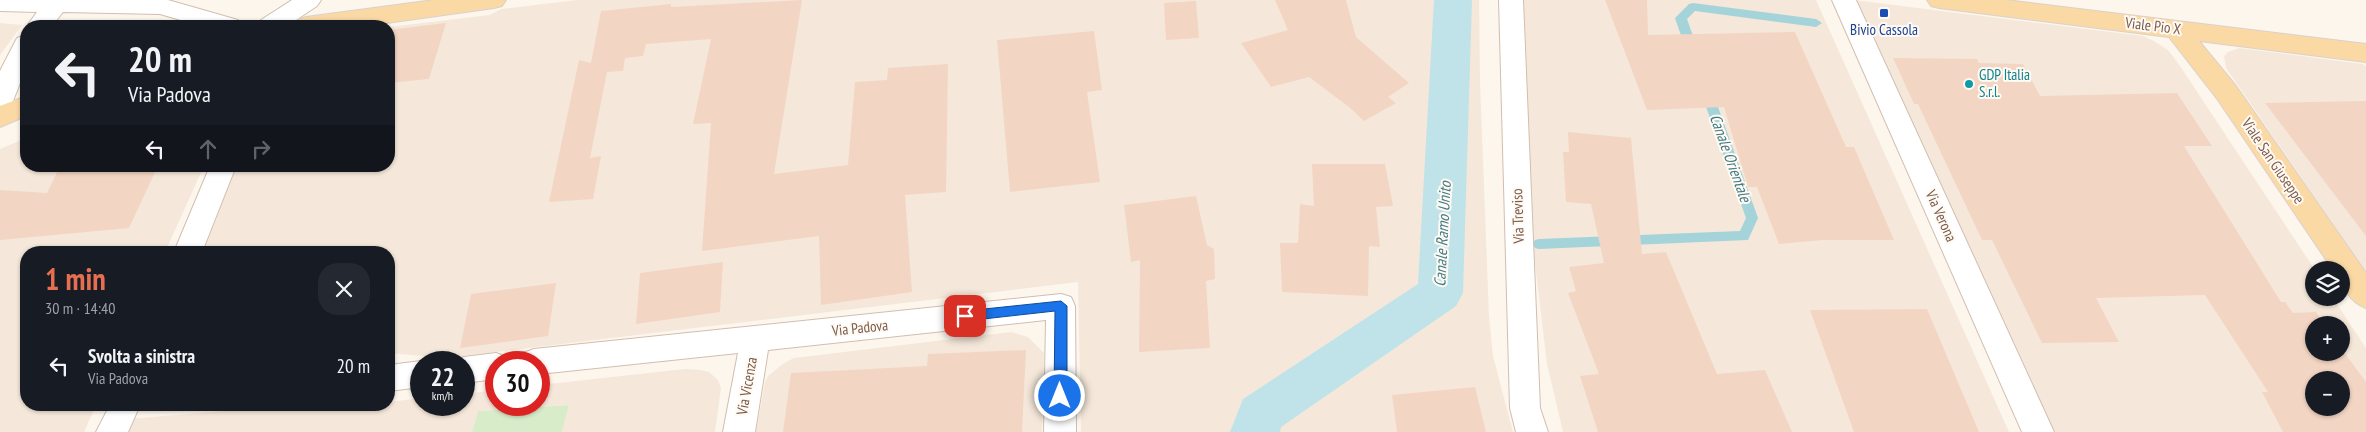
<!DOCTYPE html>
<html lang="it">
<meta charset="utf-8">
<style>
body{margin:0;font-family:"PT Sans Narrow",sans-serif;background:#242831;color:#f1f3f6;height:100vh;display:flex;flex-direction:column;font-size:19px;white-space:nowrap}
*{box-sizing:border-box;margin:0}
p{font-size:16px;color:#9ea1a6}
.icon{flex:none;width:28px;height:28px;fill:none;stroke:currentColor;stroke-width:2;stroke-linecap:round;stroke-linejoin:round}
.map{position:relative;flex:1;overflow:hidden}
.drawer{position:absolute;left:20px;top:246px;width:375px;height:165px;display:flex;flex-direction:column;background:#171b24;border-radius:20px;box-shadow:0 1px 4px #0004}
.drawer>*{flex:none}
.top-card{position:absolute;left:20px;top:20px;width:375px;height:152px;border-radius:20px;box-shadow:0 1px 4px #0004;background:#171b24;color:#f1f3f6;overflow:hidden}
.tools{position:absolute;left:2305px;top:261px;display:grid;gap:10px}
.tools a{display:grid;place-items:center;width:45px;height:45px;border-radius:50%;background:#171b24;box-shadow:0 1px 4px #0004;font-size:25px}
.speed{position:absolute;left:410px;top:351px;display:flex;gap:10px;font-size:25px;font-weight:700;text-align:center}
.speed>*{display:grid;place-content:center;width:65px;height:65px;border-radius:50%;background:#171b24;box-shadow:0 1px 4px #0004;line-height:1}
.speed small{font-size:12px;font-weight:400}
.speed .limit{border:8px solid #d22;background:#fff;color:#111}
.pin{position:absolute;display:grid;place-items:center;width:42px;height:42px;color:#fff;margin:-21px;border-radius:10px;box-shadow:0 2px 8px #0006}
.me{position:absolute;width:55px;margin:-28px;rotate:0deg;stroke-linejoin:round;filter:drop-shadow(0 0 4px #0008)}
.turn{display:flex;align-items:center;gap:18px;height:105px;padding:0 25px;font-size:22px}
.turn .icon{width:65px;height:65px;stroke-width:2.5}
.turn b{display:block;font-size:35px;line-height:42px}
.lanes{display:flex;align-items:center;height:48px;padding:0 25px;background:#0003;justify-content:center;gap:25px;direction:ltr}
.lanes .off{opacity:.35}
.round{display:grid;place-items:center;flex:none;width:52px;height:52px;border-radius:20px;background:#242831}
.head{display:flex;align-items:center;justify-content:space-between;height:85px;padding:0 25px}
h1{font-size:30px;font-weight:700;line-height:38px;color:#e76f51}
ul{padding:0;list-style:none}
li{display:flex;align-items:center;gap:15px;height:70px;padding:0 25px}
li div{flex:1}
li b{display:block;font-size:19px}
li em{font-style:normal}
.map>svg:first-child{display:block}
.residential{fill:#f5e8da;fill-rule:evenodd}
.green{fill:#d8ecc9}
.lines{fill:none;stroke-linecap:round;stroke-linejoin:round}
.stream{fill:#a5d3da;fill-rule:evenodd}
.canal{fill:#bfe3e8;fill-rule:evenodd}
.building{fill:#f3d5c3;fill-rule:evenodd}
.minor-casing{stroke:#d1beb0;stroke-width:2}
.major-casing{stroke:#dad1cd;stroke-width:2}
.minor{fill:#fff;fill-rule:evenodd}
.major{fill:#fbd9a5;fill-rule:evenodd}
.route{fill:#1a73e8;stroke:#114b97}
.transit-dot{fill:#1a4fb4;stroke:#fffaf3;stroke-width:2}
.culture-dot{fill:#0f9aa8;stroke:#fffaf3;stroke-width:2}
.labels{text-anchor:middle;stroke-width:4;stroke-linejoin:round;paint-order:stroke}
.street-label{font-size:15px;fill:#7a5c4d;stroke:#fffaf3}
.transit-label{font-size:15px;fill:#164399;stroke:#fffaf3}
.culture-label{font-size:15px;fill:#0d838f;stroke:#fffaf3;text-anchor:start}
.water-label{font-size:16px;font-style:italic;fill:#437c86;stroke:#fffaf3}
</style>
<div class="map">
<svg width="2366" height="432" viewBox="0 0 2366 432">
<rect width="100%" height="100%" fill="#fdf6ec"/>
<path class="residential" d="M 577,0 L 1445,0 L 1428,291 L 1249,409 L 1241,432 L 1081,432 L 1078,282 L 446,358 L 389,353 L 389,252 L 200,252 L 236,166 L 389,166 L 389,27 L 490,15 L 501,9 Z
M 1462,0 L 1479,0 L 1480,82 L 1489,316 L 1493,356 L 1513,432 L 1262,432 L 1266,420 L 1428,314 L 1448,297 Z
M 1518,0 L 1816,0 L 2009,432 L 1563,432 L 1547,364 L 1530,222 Z
M 1854,0 L 2143,36 L 2154,41 L 2168,50 L 2180,66 L 2315,270 L 2314,298 L 2333,298 L 2366,348 L 2366,432 L 2052,432 ZM 2314,325 L 2341,325 L 2341,352 L 2314,352 ZM 2314,380 L 2341,380 L 2341,408 L 2314,408 Z
M 0,23 L 22,25 L 0,55 Z
M 2239,48 L 2363,64 L 2366,67 L 2366,272 L 2226,68 L 2224,56 L 2228,52 Z
M 26,138 L 26,166 L 204,166 L 165,252 L 26,252 L 26,405 L 96,405 L 84,432 L 0,432 L 0,149 Z
M 1011,332 L 1028,337 L 1044,353 L 1042,432 L 756,432 L 765,382 L 768,376 L 784,363 L 794,358 Z
M 685,369 L 700,370 L 709,372 L 718,380 L 721,388 L 715,432 L 562,432 L 569,405 L 478,411 L 472,432 L 122,432 L 127,419 L 250,409 L 251,406 L 268,405 L 389,405 L 389,402 L 421,398 L 421,405 L 464,405 L 464,394 L 496,390 L 496,405 L 539,405 L 539,385 Z"/>
<path class="green" d="M 569,405 L 562,432 L 472,432 L 478,411 Z"/>
<g class="lines">
<path class="stream" d="M 1693,3 L 1816,19 L 1822,23 L 1816,27 L 1695,11 L 1687,19 L 1698,50 L 1692,54 L 1686,50 L 1675,18 L 1689,4 Z
M 1707,89 L 1713,93 L 1758,218 L 1748,240 L 1539,249 L 1535,248 L 1533,244 L 1535,240 L 1539,239 L 1740,231 L 1746,218 L 1701,93 Z"/>
<path class="canal" d="M 1434,0 L 1472,0 L 1463,293 L 1456,306 L 1281,427 L 1280,432 L 1230,432 L 1243,399 L 1418,284 Z"/>
</g>
<path class="building" d="M 802,0 L 774,174 L 848,165 L 855,82 L 887,80 L 888,68 L 948,64 L 946,192 L 905,195 L 912,292 L 821,305 L 819,236 L 702,251 L 711,123 L 693,124 L 711,39 L 646,44 L 643,56 L 625,58 L 623,71 L 607,72 L 590,158 L 601,156 L 593,199 L 549,202 L 579,60 L 591,63 L 601,11 L 671,4 L 671,7 Z
M 1275,0 L 1346,0 L 1356,37 L 1409,83 L 1388,97 L 1396,103 L 1364,121 L 1349,107 L 1309,77 L 1271,87 L 1241,43 L 1288,30 Z
M 1605,0 L 1647,0 L 1648,35 L 1795,32 L 1846,147 L 1854,147 L 1894,240 L 1823,240 L 1779,244 L 1757,187 L 1748,187 L 1724,107 L 1647,110 Z
M 1196,1 L 1199,38 L 1166,40 L 1164,3 Z
M 446,23 L 429,79 L 389,83 L 389,30 Z
M 1094,31 L 1102,90 L 1087,92 L 1100,182 L 1010,192 L 997,40 Z
M 1893,58 L 1977,59 L 1979,63 L 2023,64 L 2040,96 L 2177,93 L 2212,146 L 2184,146 L 2281,302 L 2285,302 L 2293,313 L 2316,312 L 2325,325 L 2314,325 L 2314,352 L 2341,352 L 2341,348 L 2366,382 L 2366,432 L 2283,432 L 2262,392 L 2268,392 L 2205,295 L 2096,298 L 2119,342 L 2042,343 L 1992,240 L 1982,240 L 1918,104 L 1914,104 ZM 2314,380 L 2341,380 L 2341,408 L 2314,408 Z
M 2366,101 L 2366,236 L 2265,103 Z
M 1568,132 L 1631,138 L 1642,254 L 1666,252 L 1717,374 L 1765,370 L 1792,432 L 1598,432 L 1580,376 L 1599,374 L 1568,293 L 1576,291 L 1569,267 L 1604,263 L 1591,204 L 1566,202 L 1563,152 L 1569,152 Z
M 1312,164 L 1385,164 L 1393,206 L 1376,207 L 1380,247 L 1369,246 L 1368,296 L 1282,292 L 1280,243 L 1298,243 L 1300,204 L 1314,206 Z
M 60,166 L 158,166 L 129,228 L 0,240 L 0,190 L 47,193 Z
M 1196,196 L 1207,245 L 1214,249 L 1215,279 L 1206,281 L 1210,348 L 1139,352 L 1140,260 L 1131,262 L 1124,205 Z
M 723,262 L 720,312 L 636,324 L 640,273 Z
M 556,283 L 548,336 L 460,348 L 471,294 Z
M 1927,309 L 1979,432 L 1854,432 L 1810,310 Z
M 1026,350 L 1022,432 L 783,432 L 791,373 L 927,366 L 928,354 Z
M 1475,387 L 1486,432 L 1397,432 L 1392,395 Z"/>
<g class="lines">
<g class="minor-casing">
<path id="minor" d="M 0,0 L 168,0 L 238,20 L 241,26 L 201,26 L 160,14 L 63,12 L 52,26 L 27,26 L 37,12 L 0,11 Z
M 292,0 L 321,0 L 317,6 L 287,26 L 258,26 L 261,20 Z
M 1499,0 L 1523,0 L 1540,408 L 1548,432 L 1516,432 L 1510,408 Z
M 1832,0 L 1856,0 L 2054,432 L 2022,432 Z
M 26,35 L 26,68 L 9,111 L 0,113 L 0,71 L 17,38 Z
M 210,166 L 236,166 L 202,252 L 174,252 Z
M 1061,294 L 1071,297 L 1075,306 L 1076,432 L 1044,432 L 1046,320 L 768,350 L 755,432 L 723,432 L 738,353 L 539,374 L 539,362 L 519,362 L 523,353 L 534,349 Z
M 496,353 L 507,357 L 509,362 L 496,362 L 496,379 L 464,383 L 464,362 L 453,362 L 464,357 Z
M 421,361 L 425,362 L 421,362 L 421,387 L 389,391 L 389,365 Z
M 110,405 L 140,405 L 128,432 L 96,432 Z"/>
</g>
<g class="major-casing">
<path id="major" d="M 434,0 L 506,0 L 502,6 L 494,8 L 365,26 L 294,26 L 297,20 L 306,17 Z
M 1927,0 L 2006,0 L 2366,44 L 2366,62 L 2199,41 L 2236,86 L 2366,273 L 2366,308 C 2350,302 2341,287 2341,270 L 2333,270 L 2218,100 L 2169,37 L 1939,8 L 1931,6 Z
M 26,96 L 26,116 L 0,127 L 0,106 Z"/>
</g>
<use href="#minor" class="minor"/>
<use href="#major" class="major"/>
</g>
<path class="route" d="M 1061,301 L 1067,306 L 1067,396 L 1065,400 L 1056,400 L 1054,396 L 1055,311 L 965,321 L 959,316 L 965,311 Z"/>
<rect class="transit-dot" x="1879" y="8" width="10" height="10" rx="2.5"/>
<circle class="culture-dot" cx="1969" cy="84" r="5"/>
<g class="labels">
<g class="street-label">
<text transform="translate(2153 26) rotate(7)" y="5">Viale Pio X</text>
<text transform="translate(2273 161) rotate(56)" y="5">Viale San Giuseppe</text>
<text transform="translate(1518 216) rotate(-92)" y="5">Via Treviso</text>
<text transform="translate(1941 216) rotate(66)" y="5">Via Verona</text>
<text transform="translate(860 328) rotate(-6)" y="5">Via Padova</text>
<text transform="translate(747 386) rotate(-80)" y="5">Via Vicenza</text>
</g>
<g class="transit-label">
<text x="1884" y="35">Bivio Cassola</text>
</g>
<g class="culture-label">
<text x="1979" y="80">GDP Italia<tspan x="1979" dy="17">S.r.l.</tspan></text>
</g>
<g class="water-label">
<text transform="translate(1731 158) rotate(70)" y="6">Canale Orientale</text>
<text transform="translate(1442 234) rotate(-87)" y="6">Canale Ramo Unito</text>
</g>
</g>
</svg>
<div class="tools">
<a><svg class="icon" aria-label="layers" viewBox="0 0 24 24"><path d="M12 4l9 5-9 5-9-5zM3 14l9 5 9-5"/></svg></a>
<a>+</a>
<a>−</a>
</div>
<div class="speed"><div>22<small>km/h</small></div><div class="limit">30</div></div>
<div class="pin" style="left:965px;top:316px;background:#d93025"><svg class="icon" aria-label="arrive" viewBox="0 0 24 24"><path d="M6 21V4h12l-3 4 3 4H6"/></svg></div>
<svg class="me" style="left:1060px;top:396px" viewBox="-20 -20 40 40"><circle r="17" fill="#1a73e8" stroke="#fff" stroke-width="3"/><path d="M0-11L8 9 0 5-8 9z" fill="#fff"/></svg>
<div class="top-card">
<div class="turn"><svg class="icon" aria-label="left" viewBox="0 0 24 24"><path d="M17 20v-9H6M10 6l-5 5 5 5"/></svg><div><b>20 m</b>Via Padova</div></div>
<div class="lanes"><svg class="icon" aria-label="left" viewBox="0 0 24 24"><path d="M17 20v-9H6M10 6l-5 5 5 5"/></svg><svg class="icon off" aria-label="ahead" viewBox="0 0 24 24"><path d="M12 20V5M6 11l6-6 6 6"/></svg><svg class="icon off" aria-label="right" viewBox="0 0 24 24"><path d="M7 20v-9h11M14 6l5 5-5 5"/></svg></div>
</div>
<section class="drawer">
<div class="head"><div><h1>1 min</h1><p>30 m · 14:40</p></div><a class="round"><svg class="icon" aria-label="close" viewBox="0 0 24 24"><path d="M6 6l12 12M18 6L6 18"/></svg></a></div>
<ul>
<li><svg class="icon" aria-label="left" viewBox="0 0 24 24"><path d="M17 20v-9H6M10 6l-5 5 5 5"/></svg><div><b>Svolta a sinistra</b><p>Via Padova</p></div><em>20 m</em></li>
</ul>
</section>
</div>
